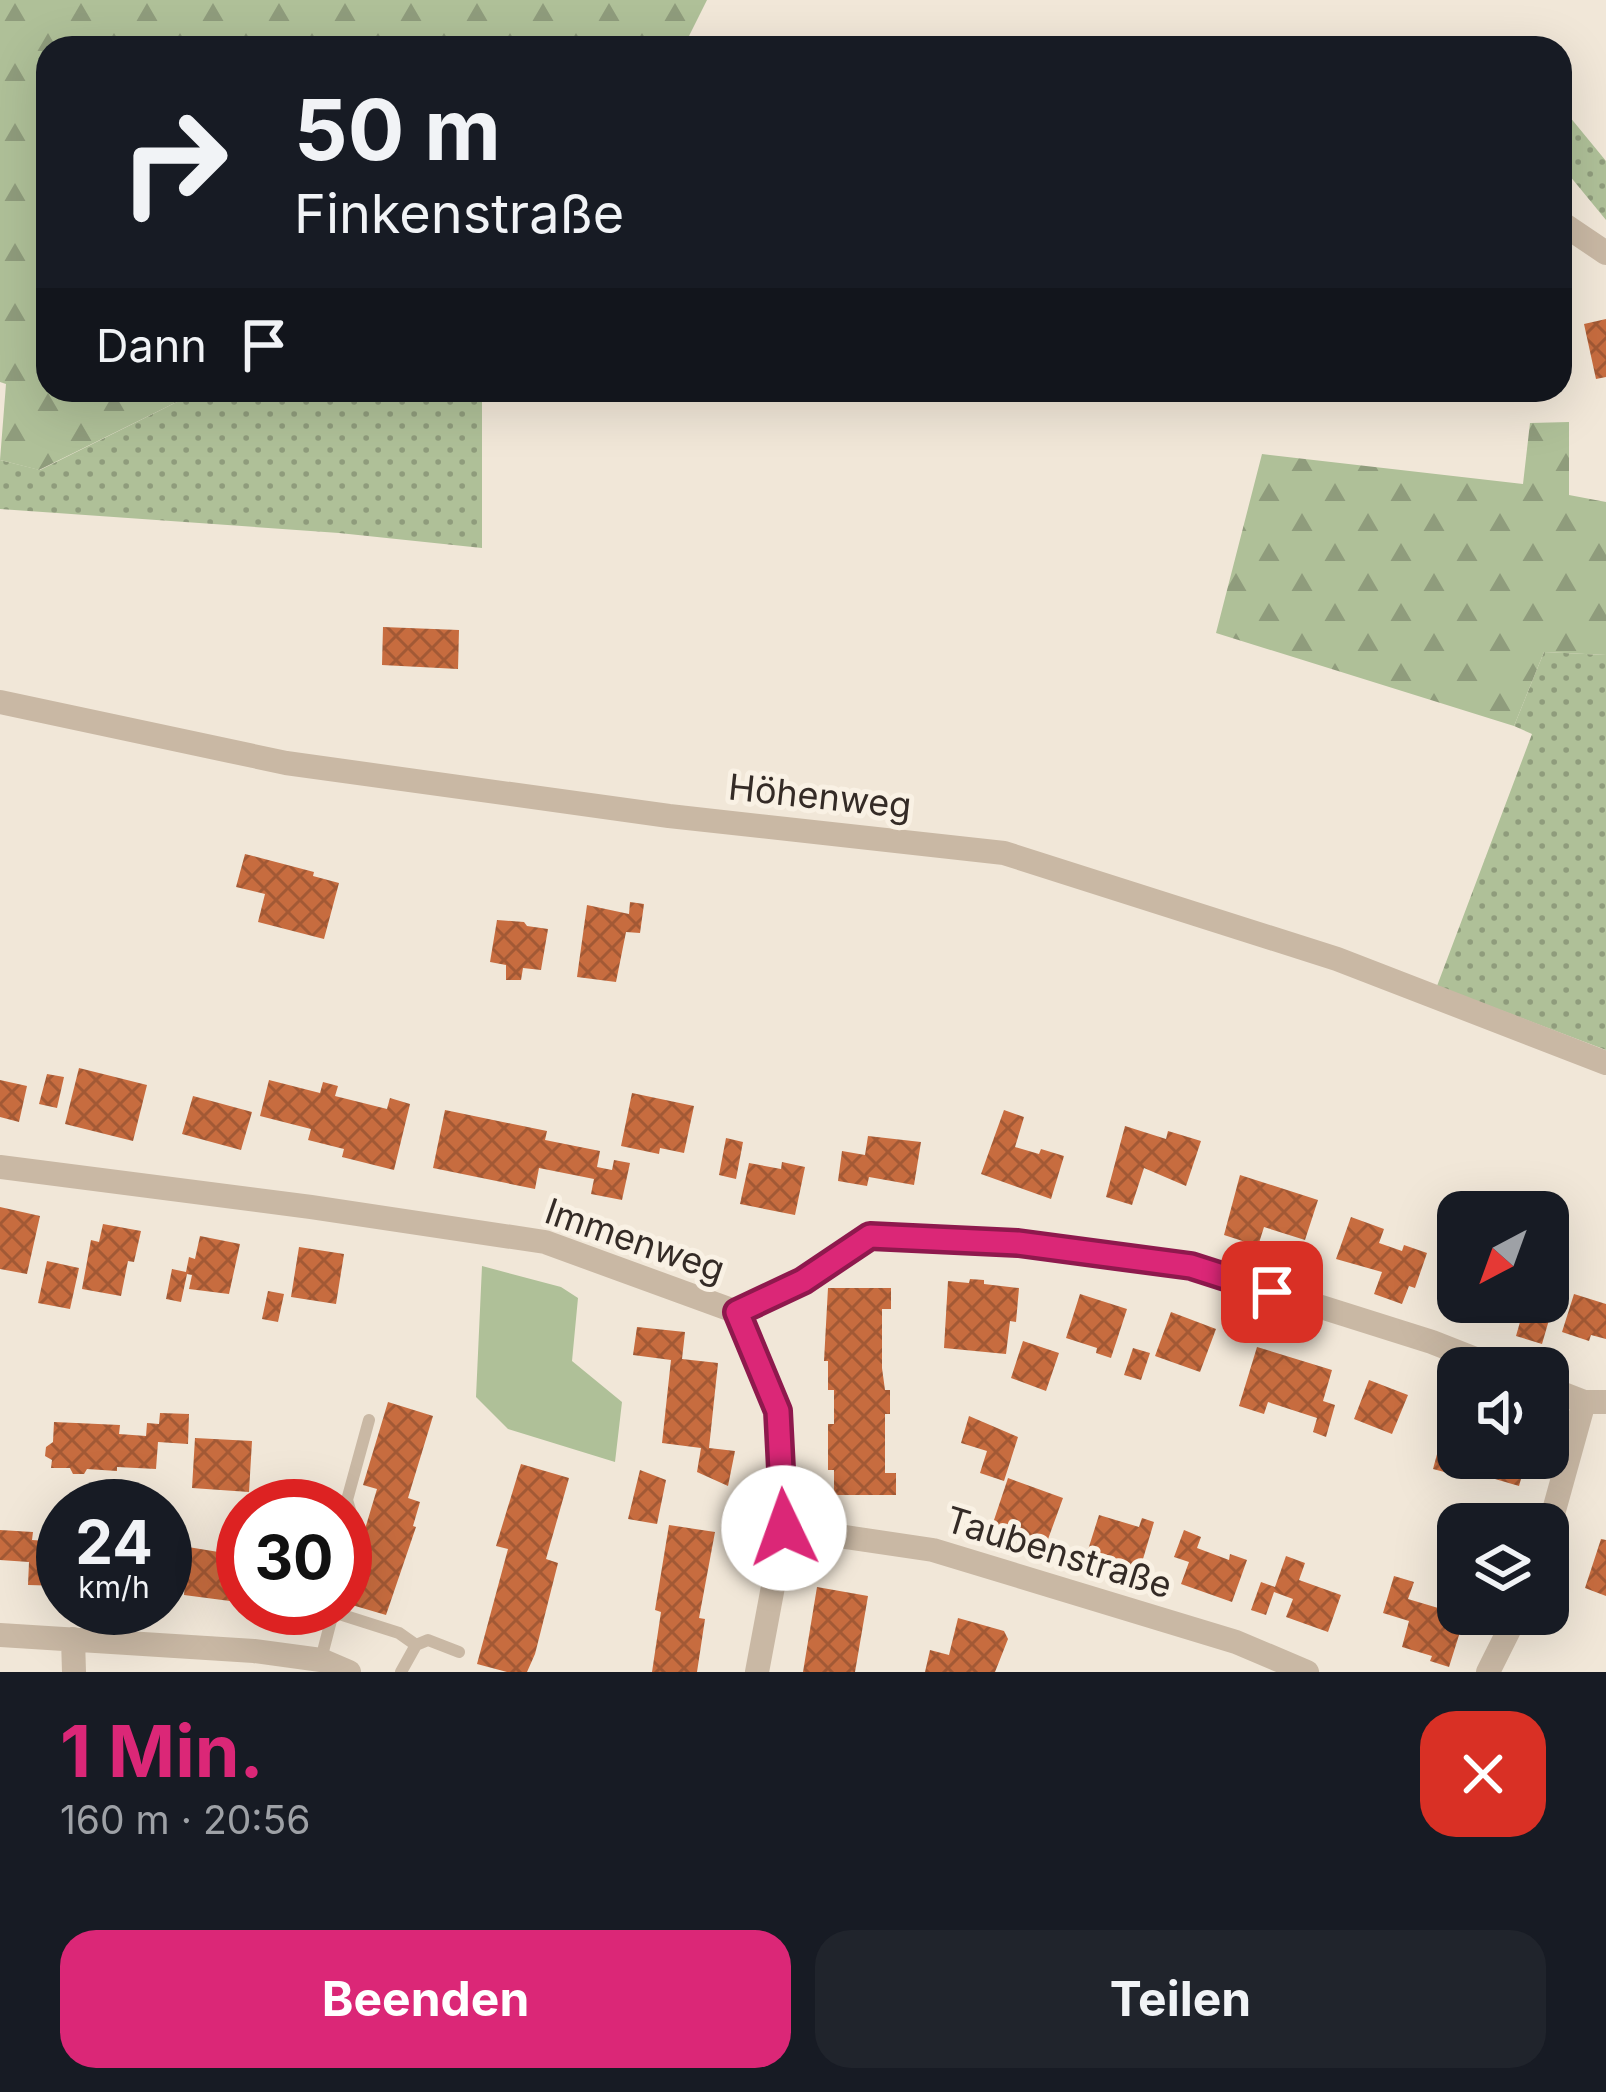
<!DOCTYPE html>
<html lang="de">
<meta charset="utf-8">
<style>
body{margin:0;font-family:Inter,sans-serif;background:#20242c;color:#f1f3f6;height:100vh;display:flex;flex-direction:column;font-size:45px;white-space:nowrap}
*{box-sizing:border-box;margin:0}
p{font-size:39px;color:#9ea1a6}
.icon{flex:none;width:66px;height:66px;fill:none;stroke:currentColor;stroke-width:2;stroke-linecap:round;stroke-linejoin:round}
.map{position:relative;height:1672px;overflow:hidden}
.panel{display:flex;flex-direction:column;background:#171b24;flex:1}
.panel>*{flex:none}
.hud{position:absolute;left:36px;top:36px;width:1536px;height:366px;border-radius:36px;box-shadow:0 12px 48px #0002;background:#171b24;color:#f1f3f6;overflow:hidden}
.needle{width:78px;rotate:221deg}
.fabs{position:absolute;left:1437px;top:1191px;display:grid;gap:24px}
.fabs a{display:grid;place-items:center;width:132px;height:132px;border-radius:24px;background:#171b24;box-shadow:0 12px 48px #0002;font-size:60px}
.speed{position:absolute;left:36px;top:1479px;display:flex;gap:24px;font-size:60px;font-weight:700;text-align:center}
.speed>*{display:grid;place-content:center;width:156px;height:156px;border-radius:50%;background:#171b24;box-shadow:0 12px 48px #0002;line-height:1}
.speed small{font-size:30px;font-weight:400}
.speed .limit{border:18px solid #d22;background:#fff;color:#111}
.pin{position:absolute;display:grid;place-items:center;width:102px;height:102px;color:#fff;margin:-51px;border-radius:24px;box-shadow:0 6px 18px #0006}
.me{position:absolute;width:132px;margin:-66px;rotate:357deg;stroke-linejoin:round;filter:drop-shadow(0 0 9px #0008)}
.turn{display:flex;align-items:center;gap:42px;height:252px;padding:0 60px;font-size:54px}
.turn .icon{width:156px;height:156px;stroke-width:2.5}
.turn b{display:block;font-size:84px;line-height:102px}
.then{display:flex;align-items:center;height:114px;padding:0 60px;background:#0003;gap:24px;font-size:45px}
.round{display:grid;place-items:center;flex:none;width:126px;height:126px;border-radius:36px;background:#20242c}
.head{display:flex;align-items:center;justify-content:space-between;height:204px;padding:0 60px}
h1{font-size:72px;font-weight:700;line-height:90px;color:#db2777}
.action{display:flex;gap:24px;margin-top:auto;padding:24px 60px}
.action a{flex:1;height:138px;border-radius:36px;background:#db2777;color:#fff;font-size:48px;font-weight:700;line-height:138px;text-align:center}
.action a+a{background:#20242c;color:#f1f3f6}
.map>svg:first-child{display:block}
.grass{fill:url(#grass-dots)}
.forest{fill:url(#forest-firs)}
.park{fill:#afc098}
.building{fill:url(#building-cross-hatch)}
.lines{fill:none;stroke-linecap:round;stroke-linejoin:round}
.lane{stroke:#c9b8a4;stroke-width:12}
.street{stroke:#c9b8a4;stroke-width:24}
.route-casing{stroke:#8e194d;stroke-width:30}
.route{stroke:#db2777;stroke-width:21}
.labels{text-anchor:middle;stroke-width:10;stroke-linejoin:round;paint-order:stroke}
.street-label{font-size:36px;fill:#342b26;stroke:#f9f1e4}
</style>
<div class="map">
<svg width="1606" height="1672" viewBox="0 0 1606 1672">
<defs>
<pattern id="grass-dots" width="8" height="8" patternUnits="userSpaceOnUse" patternTransform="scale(3)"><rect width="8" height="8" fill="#afc098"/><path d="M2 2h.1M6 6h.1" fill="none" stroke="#8f9c7c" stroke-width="1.8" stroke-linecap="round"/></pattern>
<pattern id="forest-firs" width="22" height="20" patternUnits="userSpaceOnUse" patternTransform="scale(3)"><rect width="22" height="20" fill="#afc098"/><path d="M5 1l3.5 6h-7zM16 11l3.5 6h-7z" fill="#8f9c7c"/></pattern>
<pattern id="building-cross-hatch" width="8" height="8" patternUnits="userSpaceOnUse" patternTransform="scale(3)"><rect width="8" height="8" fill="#c76c3f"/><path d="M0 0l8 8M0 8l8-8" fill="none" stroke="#a25935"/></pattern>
</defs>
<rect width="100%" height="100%" fill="#f1e7d8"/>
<path class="grass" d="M 1560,105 L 1606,161 L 1606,220 L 1560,164 Z
M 201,390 L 482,390 L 482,548 L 339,533 L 0,509 L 0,460 L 40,470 Z
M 1544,652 L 1606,655 L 1606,1050 L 1437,986 L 1532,734 L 1514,726 Z"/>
<path class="forest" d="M 0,0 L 707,0 L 683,48 L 48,48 L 48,390 L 201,390 L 39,470 L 0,460 L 6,384 L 0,382 Z
M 1569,422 L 1569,495 L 1606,502 L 1606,655 L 1544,652 L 1514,726 L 1216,633 L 1262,454 L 1523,484 L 1530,423 Z"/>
<path class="park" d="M 482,1266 L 561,1287 L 578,1298 L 572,1361 L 622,1402 L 615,1462 L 508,1429 L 476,1397 Z"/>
<path class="building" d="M 1606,319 L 1606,377 L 1596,379 L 1584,324 Z
M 383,627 L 459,630 L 458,669 L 382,665 Z
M 245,854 L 314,872 L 313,876 L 339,883 L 324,939 L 258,922 L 265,894 L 236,887 Z
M 630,902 L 644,904 L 640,933 L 626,932 L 616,982 L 577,977 L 587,905 L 629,914 Z
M 497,920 L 524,922 L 527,926 L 548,929 L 541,970 L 523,968 L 521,980 L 506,980 L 506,965 L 490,962 Z
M 79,1068 L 147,1085 L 133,1141 L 65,1124 Z
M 47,1074 L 64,1077 L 57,1108 L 39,1104 Z
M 0,1080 L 27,1086 L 19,1122 L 0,1117 Z
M 269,1080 L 320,1093 L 323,1082 L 338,1086 L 335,1096 L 387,1109 L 390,1098 L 410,1104 L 394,1170 L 342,1157 L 344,1149 L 308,1140 L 311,1129 L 260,1116 Z
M 632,1093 L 694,1106 L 684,1153 L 660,1148 L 659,1154 L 621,1146 Z
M 193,1096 L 252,1112 L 241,1150 L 182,1134 Z
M 445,1110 L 547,1131 L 545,1140 L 600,1151 L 597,1167 L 612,1170 L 614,1160 L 630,1163 L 622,1200 L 591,1194 L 594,1179 L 539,1168 L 535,1189 L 433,1168 Z
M 1004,1110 L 1024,1117 L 1015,1147 L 1039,1154 L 1041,1149 L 1064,1156 L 1051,1199 L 981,1174 Z
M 1125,1126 L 1166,1139 L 1168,1131 L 1201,1141 L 1186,1186 L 1144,1168 L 1132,1205 L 1106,1197 Z
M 868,1136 L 921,1142 L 914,1185 L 869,1177 L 867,1186 L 838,1181 L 842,1151 L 865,1155 Z
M 726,1138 L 743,1142 L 736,1179 L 719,1175 Z
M 782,1162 L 805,1167 L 795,1215 L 740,1204 L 749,1163 L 781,1169 Z
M 1240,1175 L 1318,1200 L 1305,1240 L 1264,1227 L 1258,1246 L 1224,1235 Z
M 0,1207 L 40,1216 L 27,1274 L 0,1269 Z
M 1351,1217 L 1384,1229 L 1379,1243 L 1402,1251 L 1404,1245 L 1427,1253 L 1415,1288 L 1409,1286 L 1402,1304 L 1374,1294 L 1382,1272 L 1336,1259 Z
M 103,1224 L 141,1231 L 134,1262 L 128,1261 L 121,1296 L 82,1289 L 91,1240 L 99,1242 Z
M 200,1236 L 240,1244 L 229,1294 L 189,1289 L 192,1275 L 187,1274 L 181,1302 L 166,1299 L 172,1269 L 186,1272 L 189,1257 L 195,1259 Z
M 299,1247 L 344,1254 L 336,1304 L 291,1297 Z
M 47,1261 L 79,1268 L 70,1309 L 38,1303 Z
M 1457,1275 L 1458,1302 L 1526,1302 L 1525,1305 L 1551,1313 L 1542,1344 L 1516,1336 L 1520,1322 L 1482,1311 L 1480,1317 L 1448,1307 Z
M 970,1279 L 984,1280 L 984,1284 L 1019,1288 L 1016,1322 L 1010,1321 L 1006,1354 L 944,1348 L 948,1281 L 969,1283 Z
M 828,1288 L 891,1288 L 891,1309 L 882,1309 L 882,1368 L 885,1390 L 890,1390 L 890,1414 L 885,1414 L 885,1473 L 896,1473 L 896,1495 L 834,1495 L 834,1470 L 828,1470 L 828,1424 L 834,1424 L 834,1390 L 828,1390 L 828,1361 L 824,1361 Z
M 268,1291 L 284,1294 L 278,1322 L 262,1319 Z
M 1080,1294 L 1127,1309 L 1111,1358 L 1096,1353 L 1097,1348 L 1066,1338 Z
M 1574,1294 L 1606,1304 L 1606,1339 L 1591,1335 L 1589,1341 L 1562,1332 Z
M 1171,1312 L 1216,1329 L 1200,1372 L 1155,1356 Z
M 637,1327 L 685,1332 L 682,1359 L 718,1363 L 709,1448 L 735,1451 L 728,1486 L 697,1472 L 701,1448 L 662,1443 L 671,1360 L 633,1355 Z
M 1023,1341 L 1059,1353 L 1046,1391 L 1011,1378 Z
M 1257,1347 L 1332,1370 L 1323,1401 L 1335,1405 L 1326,1437 L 1313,1432 L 1317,1418 L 1268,1402 L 1264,1414 L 1239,1406 Z
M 1133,1348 L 1150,1353 L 1141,1380 L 1124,1375 Z
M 1369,1380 L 1408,1395 L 1392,1434 L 1354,1419 Z
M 388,1402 L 433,1416 L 408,1498 L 420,1502 L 413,1526 L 416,1527 L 386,1615 L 345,1603 L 345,1596 L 377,1489 L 363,1485 Z
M 160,1413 L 189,1414 L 188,1444 L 158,1442 L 156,1469 L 117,1467 L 117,1471 L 87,1469 L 84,1474 L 73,1474 L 70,1468 L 51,1468 L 52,1460 L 45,1456 L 46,1447 L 53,1442 L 54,1422 L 120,1425 L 119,1434 L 146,1436 L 147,1423 L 159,1424 Z
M 969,1416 L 1018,1437 L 1004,1481 L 980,1473 L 987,1451 L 961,1443 Z
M 195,1438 L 252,1441 L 249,1492 L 192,1488 Z
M 1440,1443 L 1458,1449 L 1452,1474 L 1433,1469 Z
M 1527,1458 L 1519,1486 L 1495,1479 L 1498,1469 L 1466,1459 Z
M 521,1464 L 569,1478 L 546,1559 L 558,1563 L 535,1654 L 527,1672 L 507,1672 L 477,1664 L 508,1549 L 496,1546 Z
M 640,1470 L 666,1480 L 657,1524 L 628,1519 Z
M 1008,1478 L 1063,1498 L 1047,1542 L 993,1523 Z
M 1099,1515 L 1139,1527 L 1142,1518 L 1154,1522 L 1140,1569 L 1087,1553 Z
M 669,1525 L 715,1532 L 699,1618 L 705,1619 L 697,1672 L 652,1672 L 661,1612 L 655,1610 Z
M 0,1530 L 33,1532 L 32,1540 L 63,1542 L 63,1586 L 28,1585 L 29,1562 L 0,1560 Z
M 1184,1530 L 1201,1537 L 1197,1548 L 1229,1560 L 1230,1554 L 1247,1560 L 1232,1602 L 1181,1584 L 1189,1562 L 1174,1557 Z
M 1601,1539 L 1606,1540 L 1606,1596 L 1585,1588 Z
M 188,1547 L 243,1556 L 243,1599 L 231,1598 L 230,1601 L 184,1595 Z
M 1286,1556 L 1305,1563 L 1299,1580 L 1341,1595 L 1328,1632 L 1286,1617 L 1293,1599 L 1274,1592 L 1266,1615 L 1251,1610 L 1261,1582 L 1275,1587 Z
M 1394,1576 L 1414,1582 L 1408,1599 L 1465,1616 L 1449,1667 L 1430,1661 L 1432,1656 L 1402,1647 L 1409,1621 L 1383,1613 Z
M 817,1587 L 868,1596 L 855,1672 L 803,1672 Z
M 958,1618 L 1004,1631 L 1008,1639 L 995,1672 L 925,1672 L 930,1650 L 949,1655 Z"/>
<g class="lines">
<path class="lane" d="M 135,1506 L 136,1492
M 345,1565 L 354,1523 L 347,1500 L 369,1420
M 333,1612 L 399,1633 L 416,1645
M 121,1642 L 125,1608
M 321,1659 L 334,1609
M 401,1672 L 416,1645 L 428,1640 L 459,1652"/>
<path class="street" d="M 1560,222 L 1606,253
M 0,702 L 286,763 L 669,816 L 1004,853 L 1337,959 L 1606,1063
M 0,1167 L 311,1207 L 545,1242 L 737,1312 L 778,1411 L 784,1528 L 757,1672
M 737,1312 L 803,1281 L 870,1236 L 1018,1243 L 1191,1266 L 1432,1342 L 1498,1368
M 1548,1388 L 1584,1402 L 1606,1402
M 784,1528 L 933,1550 L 1236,1642 L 1307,1672
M 1548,1532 L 1584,1402
M 0,1635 L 254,1651 L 321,1660 L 349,1672
M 73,1639 L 74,1672
M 1488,1672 L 1517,1614"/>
</g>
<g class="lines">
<g class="route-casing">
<path id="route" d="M 784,1528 L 778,1411 L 737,1312 L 803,1281 L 870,1236 L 1018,1243 L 1191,1266 L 1272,1292"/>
</g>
<use href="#route" class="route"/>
</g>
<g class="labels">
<g class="street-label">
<text transform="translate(820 796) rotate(6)" y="13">Höhenweg</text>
<text transform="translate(635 1240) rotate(19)" y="13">Immenweg</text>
<text transform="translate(1059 1552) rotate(17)" y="13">Taubenstraße</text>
</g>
</g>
</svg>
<div class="fabs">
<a><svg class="needle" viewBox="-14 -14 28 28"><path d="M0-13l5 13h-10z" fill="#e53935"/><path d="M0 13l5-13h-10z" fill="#9ea1a6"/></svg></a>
<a><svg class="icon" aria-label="sound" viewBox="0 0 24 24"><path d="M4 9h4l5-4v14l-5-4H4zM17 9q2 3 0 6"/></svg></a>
<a><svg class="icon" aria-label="layers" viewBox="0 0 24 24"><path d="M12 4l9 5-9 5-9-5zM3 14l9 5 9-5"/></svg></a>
</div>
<div class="speed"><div>24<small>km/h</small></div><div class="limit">30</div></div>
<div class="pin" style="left:1272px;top:1292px;background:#d93025"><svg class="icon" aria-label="arrive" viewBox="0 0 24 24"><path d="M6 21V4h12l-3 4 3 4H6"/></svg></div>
<svg class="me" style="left:784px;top:1528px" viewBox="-20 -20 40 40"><circle r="19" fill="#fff"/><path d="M0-13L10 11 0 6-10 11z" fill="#db2777"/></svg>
<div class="hud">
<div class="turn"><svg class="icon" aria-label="right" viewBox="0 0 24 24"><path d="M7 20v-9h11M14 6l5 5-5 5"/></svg><div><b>50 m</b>Finkenstraße</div></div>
<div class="then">Dann<svg class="icon" aria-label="arrive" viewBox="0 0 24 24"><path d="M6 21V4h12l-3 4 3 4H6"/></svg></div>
</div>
</div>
<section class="panel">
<div class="head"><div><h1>1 Min.</h1><p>160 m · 20:56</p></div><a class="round" style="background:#d93025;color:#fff"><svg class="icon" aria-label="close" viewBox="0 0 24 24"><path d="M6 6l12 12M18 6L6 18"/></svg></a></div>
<div class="action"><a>Beenden</a><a>Teilen</a></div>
</section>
